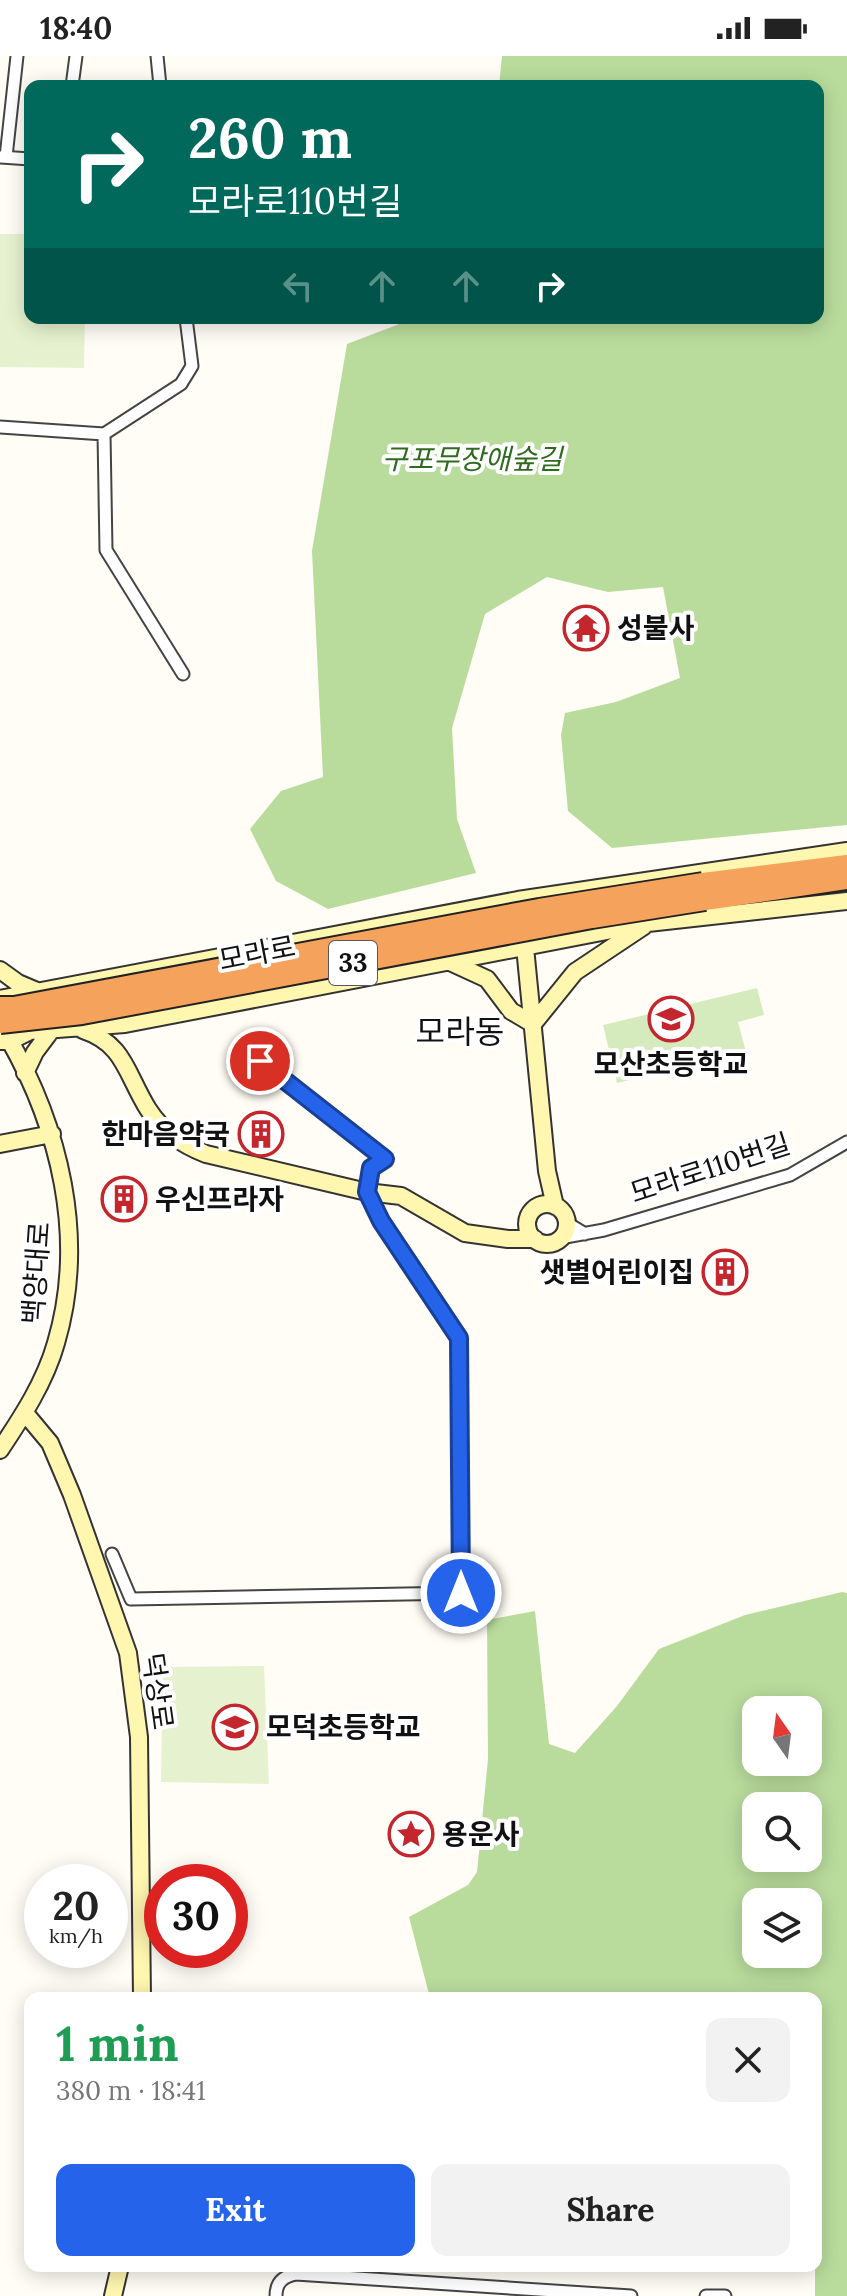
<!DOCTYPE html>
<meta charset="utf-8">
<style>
body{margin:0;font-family:Lora,"Noto Sans KR",serif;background:#f2f2f2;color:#222;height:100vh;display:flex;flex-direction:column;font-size:30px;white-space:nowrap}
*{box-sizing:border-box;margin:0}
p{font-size:26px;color:#767676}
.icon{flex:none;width:44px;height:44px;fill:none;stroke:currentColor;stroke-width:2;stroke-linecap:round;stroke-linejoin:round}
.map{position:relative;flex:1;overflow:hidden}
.panel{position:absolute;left:24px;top:1936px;width:798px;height:280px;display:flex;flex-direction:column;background:#fff;border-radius:16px;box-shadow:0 4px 20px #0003}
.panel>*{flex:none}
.hud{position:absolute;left:24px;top:24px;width:800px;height:244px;border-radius:16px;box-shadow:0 4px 20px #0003;background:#00695c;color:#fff;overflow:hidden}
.needle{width:52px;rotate:346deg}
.tools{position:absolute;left:742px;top:1640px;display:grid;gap:16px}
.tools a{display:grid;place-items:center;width:80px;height:80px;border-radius:16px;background:#fff;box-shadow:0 4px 20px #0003;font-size:40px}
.speed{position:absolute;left:24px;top:1808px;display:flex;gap:16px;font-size:40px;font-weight:700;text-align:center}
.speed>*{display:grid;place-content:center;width:104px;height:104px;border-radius:50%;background:#fff;box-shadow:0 4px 20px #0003;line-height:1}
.speed small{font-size:20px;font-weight:400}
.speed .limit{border:12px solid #d22;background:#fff;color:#111}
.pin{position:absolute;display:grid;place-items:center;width:68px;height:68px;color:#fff;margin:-34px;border:4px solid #fff;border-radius:50%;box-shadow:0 2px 8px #0007}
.me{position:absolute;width:88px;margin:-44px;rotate:0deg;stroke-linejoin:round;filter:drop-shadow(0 0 6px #0008)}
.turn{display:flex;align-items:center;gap:28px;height:168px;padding:0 32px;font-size:36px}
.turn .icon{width:104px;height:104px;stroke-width:2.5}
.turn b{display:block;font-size:56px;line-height:68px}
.lanes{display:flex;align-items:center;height:76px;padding:0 32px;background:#0003;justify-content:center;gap:40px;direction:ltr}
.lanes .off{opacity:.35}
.round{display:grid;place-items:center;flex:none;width:84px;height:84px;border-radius:16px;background:#f2f2f2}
.summary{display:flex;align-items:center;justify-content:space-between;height:136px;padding:0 32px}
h1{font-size:48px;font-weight:700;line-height:60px;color:#1e9e55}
.button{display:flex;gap:16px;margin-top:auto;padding:16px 32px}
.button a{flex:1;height:92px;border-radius:16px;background:#2563eb;color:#fff;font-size:32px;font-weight:700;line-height:92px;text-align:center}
.button a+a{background:#f2f2f2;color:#222}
.status{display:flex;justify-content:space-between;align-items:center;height:56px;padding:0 40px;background:#fff;direction:ltr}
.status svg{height:22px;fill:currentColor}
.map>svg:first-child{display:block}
.green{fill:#d5ebbd}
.forest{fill:#b9dc9c;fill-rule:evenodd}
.pitch{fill:#e6f2cf}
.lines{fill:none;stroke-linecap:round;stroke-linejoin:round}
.street-casing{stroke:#444;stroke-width:15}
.secondary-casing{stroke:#333;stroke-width:20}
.highway-casing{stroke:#222;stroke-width:24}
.street{stroke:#fff;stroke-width:11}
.secondary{stroke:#fff6b0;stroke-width:16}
.highway{stroke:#f5a25d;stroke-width:20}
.highway-bridge-casing{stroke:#222;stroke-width:24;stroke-linecap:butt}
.highway-bridge{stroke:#f5a25d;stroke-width:20}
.route-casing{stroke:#184099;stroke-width:20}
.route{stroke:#2563eb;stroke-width:14}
.labels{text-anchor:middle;stroke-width:8;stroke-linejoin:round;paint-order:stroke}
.shield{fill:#fff;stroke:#585858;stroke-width:2}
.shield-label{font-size:26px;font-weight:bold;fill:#111}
.park-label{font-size:28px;font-style:italic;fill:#2f6b1f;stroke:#fff}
.poi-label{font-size:28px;font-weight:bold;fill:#111;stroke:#fff;text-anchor:start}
.street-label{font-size:28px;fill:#111;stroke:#fff}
.quarter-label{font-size:32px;fill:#111;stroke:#fff}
</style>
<div class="status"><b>18:40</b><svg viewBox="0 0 49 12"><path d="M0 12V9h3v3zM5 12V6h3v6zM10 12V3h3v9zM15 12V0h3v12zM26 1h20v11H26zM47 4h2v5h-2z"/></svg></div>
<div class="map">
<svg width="847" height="2240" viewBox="0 0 847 2240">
<rect width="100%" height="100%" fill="#fffdf5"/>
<path class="green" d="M 757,932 L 764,959 L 738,966 L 746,996 L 617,1027 L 603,969 Z"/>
<path class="forest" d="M 502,0 L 847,0 L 847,769 L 612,792 L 568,755 L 561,679 L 565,657 L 616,646 L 680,622 L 663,531 L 608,536 L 547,521 L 485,558 L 452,672 L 457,763 L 476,817 L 328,853 L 276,825 L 250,773 L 281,735 L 323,721 L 312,495 L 347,288 L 415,262 L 818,262 L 818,30 L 499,30 Z
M 842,1536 L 847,1537 L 847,2240 L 815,2240 L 816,1942 L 430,1942 L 409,1861 L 468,1829 L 477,1816 L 488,1703 L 487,1564 L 535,1555 L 549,1688 L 575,1697 L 617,1650 L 659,1593 L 745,1559 ZM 756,1654 L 808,1654 L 808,1706 L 756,1706 ZM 756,1750 L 808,1750 L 808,1802 L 756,1802 ZM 756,1846 L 808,1846 L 808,1898 L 756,1898 Z"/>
<path class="pitch" d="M 0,178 L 30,178 L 30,262 L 85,262 L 84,312 L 0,311 Z
M 264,1610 L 269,1728 L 161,1726 L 163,1611 Z"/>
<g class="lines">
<g class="street-casing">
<path id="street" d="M 157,0 L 160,30
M 72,30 L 76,0
M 1,101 L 30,103
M 6,101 L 17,0
M 0,371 L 104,378 L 181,328 L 192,310 L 186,262
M 104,378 L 106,494 L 183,618
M 567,1167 L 585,1178
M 560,1182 L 604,1174 L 790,1119 L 847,1086
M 112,1498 L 131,1543 L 461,1537 L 459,1282 L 381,1165 L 367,1136 L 371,1112 L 385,1103 L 260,1005
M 276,2240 C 276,2226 284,2220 296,2218 L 631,2240
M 706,2240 L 725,2240"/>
</g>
<g class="secondary-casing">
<path id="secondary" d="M 524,881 L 547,1115 L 555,1150
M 450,906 L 487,923 L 511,955 L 533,968
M 0,914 L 18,927 L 37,935
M 0,943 L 518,844 L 847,795
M 533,968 L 575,916 L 644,870
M 83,974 C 125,988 126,1018 148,1053 C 162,1075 181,1088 206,1098 L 367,1136 L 401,1140 L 465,1177 L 508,1183 L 535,1183
M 0,985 L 10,985 L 30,975 L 125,968 L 648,867 L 847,845
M 25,1017 L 35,996 L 53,972
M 0,1088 L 52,1078
M527 1168a20 20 0 1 1 40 0a20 20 0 1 1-40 0Z
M 25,1357 L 50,1387 L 72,1439 L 128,1597 L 139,1681 L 142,1942
M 0,1394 C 22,1361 45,1326 56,1287 C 87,1182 60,1071 6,978
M 113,2240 L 120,2210"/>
</g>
<g class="highway-casing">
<path id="highway" d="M 703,827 L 847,809
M 705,844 L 847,823"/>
</g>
<use href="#street" class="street"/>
<use href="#secondary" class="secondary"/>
<use href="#highway" class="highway"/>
<g class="highway-bridge-casing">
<path id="highway-bridge" d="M 0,951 L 14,951 L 539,853 L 703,827
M 0,967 L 82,958 L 592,862 L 705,844"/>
</g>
<use href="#highway-bridge" class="highway-bridge"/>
</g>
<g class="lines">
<g class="route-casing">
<path id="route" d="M 260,1005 L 385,1103 L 371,1112 L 367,1136 L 381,1165 L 459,1282 L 461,1537"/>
</g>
<use href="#route" class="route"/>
</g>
<defs>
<g id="temple-ring" transform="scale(2.3)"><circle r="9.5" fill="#fff" stroke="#c4262e" stroke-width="1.5"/><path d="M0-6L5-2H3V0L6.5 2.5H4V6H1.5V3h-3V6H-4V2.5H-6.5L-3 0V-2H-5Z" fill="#c4262e"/></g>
<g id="school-ring" transform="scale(2.3)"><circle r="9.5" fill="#fff" stroke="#c4262e" stroke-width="1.5"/><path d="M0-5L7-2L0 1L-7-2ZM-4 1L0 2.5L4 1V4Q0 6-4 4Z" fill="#c4262e"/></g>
<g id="building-ring" transform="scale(2.3)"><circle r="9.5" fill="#fff" stroke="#c4262e" stroke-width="1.5"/><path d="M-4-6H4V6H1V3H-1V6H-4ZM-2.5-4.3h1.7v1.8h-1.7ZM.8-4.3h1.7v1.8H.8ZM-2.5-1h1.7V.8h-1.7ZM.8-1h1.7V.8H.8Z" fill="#c4262e"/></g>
<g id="sight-ring" transform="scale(2.3)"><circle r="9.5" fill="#fff" stroke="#c4262e" stroke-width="1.5"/><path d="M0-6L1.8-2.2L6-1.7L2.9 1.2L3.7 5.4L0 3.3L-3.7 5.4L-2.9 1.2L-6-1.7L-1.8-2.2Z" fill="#c4262e"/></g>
</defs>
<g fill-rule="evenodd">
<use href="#temple-ring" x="586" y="572"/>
<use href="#school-ring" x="671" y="963"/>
<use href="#building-ring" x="261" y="1078"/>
<use href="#building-ring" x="124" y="1143"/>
<use href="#building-ring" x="725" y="1216"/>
<use href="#school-ring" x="235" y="1671"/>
<use href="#sight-ring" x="411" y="1778"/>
</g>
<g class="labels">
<rect class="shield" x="329" y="885" width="48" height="44" rx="6"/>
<g class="shield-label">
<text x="353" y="916">33</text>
</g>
<g class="park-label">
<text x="472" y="413">구포무장애숲길</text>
</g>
<g class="poi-label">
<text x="617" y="582">성불사</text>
<text x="671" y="1018" text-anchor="middle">모산초등학교</text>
<text x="230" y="1088" text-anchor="end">한마음약국</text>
<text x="155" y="1153">우신프라자</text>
<text x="694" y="1226" text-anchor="end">샛별어린이집</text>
<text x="266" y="1681">모덕초등학교</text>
<text x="442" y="1788">용운사</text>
</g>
<g class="street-label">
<text transform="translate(257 897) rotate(-11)" y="10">모라로</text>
<text transform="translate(710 1112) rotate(-18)" y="10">모라로110번길</text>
<text transform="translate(36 1217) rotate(-86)" y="10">백양대로</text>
<text transform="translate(158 1635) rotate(82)" y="10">덕상로</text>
</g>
<g class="quarter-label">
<text x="460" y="987">모라동</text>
</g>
</g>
</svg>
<div class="tools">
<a><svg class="needle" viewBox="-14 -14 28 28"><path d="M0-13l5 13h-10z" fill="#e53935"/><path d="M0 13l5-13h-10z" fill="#767676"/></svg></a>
<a><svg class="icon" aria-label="search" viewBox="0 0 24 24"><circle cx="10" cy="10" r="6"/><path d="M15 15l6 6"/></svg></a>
<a><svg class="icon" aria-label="layers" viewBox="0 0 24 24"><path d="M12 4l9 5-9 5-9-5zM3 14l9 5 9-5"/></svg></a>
</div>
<div class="speed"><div>20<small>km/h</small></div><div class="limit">30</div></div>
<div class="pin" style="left:260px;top:1005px;background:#d93025"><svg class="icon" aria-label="arrive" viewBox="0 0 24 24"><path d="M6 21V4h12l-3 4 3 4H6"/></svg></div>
<svg class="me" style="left:461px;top:1537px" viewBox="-20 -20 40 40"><circle r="17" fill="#2563eb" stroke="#fff" stroke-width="3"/><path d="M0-11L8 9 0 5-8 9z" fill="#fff"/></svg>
<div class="hud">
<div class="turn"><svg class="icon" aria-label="right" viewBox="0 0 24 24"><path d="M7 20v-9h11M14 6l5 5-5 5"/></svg><div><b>260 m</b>모라로110번길</div></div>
<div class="lanes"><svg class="icon off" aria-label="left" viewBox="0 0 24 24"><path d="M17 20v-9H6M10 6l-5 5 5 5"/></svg><svg class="icon off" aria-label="ahead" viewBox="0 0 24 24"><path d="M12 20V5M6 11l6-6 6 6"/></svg><svg class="icon off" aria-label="ahead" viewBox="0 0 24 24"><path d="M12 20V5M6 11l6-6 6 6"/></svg><svg class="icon" aria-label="right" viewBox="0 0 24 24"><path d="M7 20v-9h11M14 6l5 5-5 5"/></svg></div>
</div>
<section class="panel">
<div class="summary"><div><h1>1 min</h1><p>380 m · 18:41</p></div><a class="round"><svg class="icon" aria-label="close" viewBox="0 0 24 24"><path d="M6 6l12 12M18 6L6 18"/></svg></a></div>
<div class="button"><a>Exit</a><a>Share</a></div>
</section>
</div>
